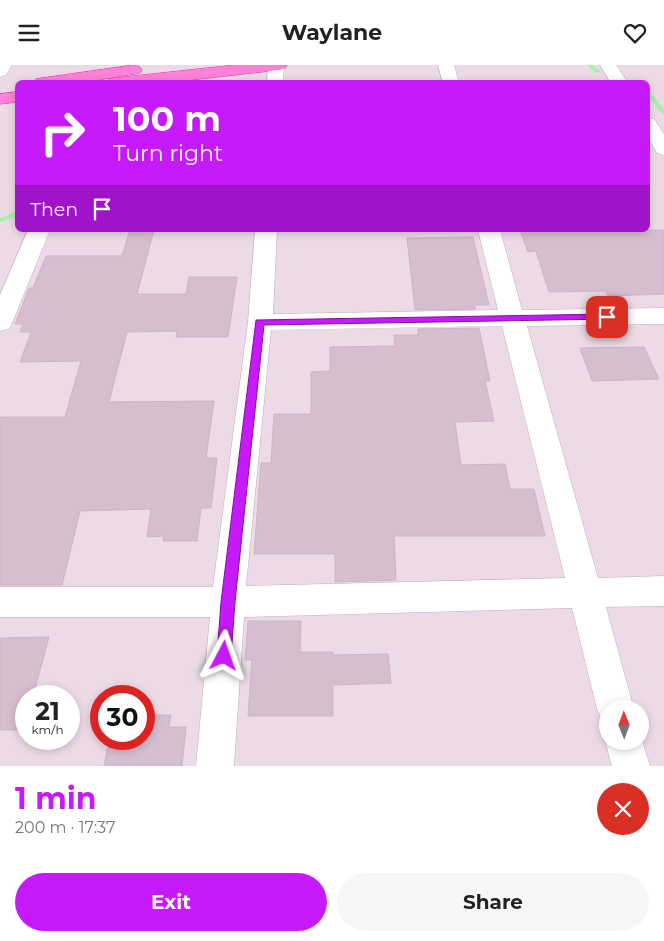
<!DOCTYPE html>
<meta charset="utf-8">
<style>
body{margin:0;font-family:Montserrat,sans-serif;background:#f6f6f6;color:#222;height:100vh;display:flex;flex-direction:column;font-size:19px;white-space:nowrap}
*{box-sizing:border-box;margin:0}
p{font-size:16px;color:#767676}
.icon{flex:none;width:28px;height:28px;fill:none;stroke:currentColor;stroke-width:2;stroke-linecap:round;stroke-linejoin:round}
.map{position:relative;height:701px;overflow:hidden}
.panel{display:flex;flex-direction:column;background:#fff;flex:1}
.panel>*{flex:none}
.top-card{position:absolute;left:15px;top:15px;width:635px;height:152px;border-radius:8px;box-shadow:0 2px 8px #0003;background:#c71afa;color:#fff;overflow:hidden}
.needle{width:32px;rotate:359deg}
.fabs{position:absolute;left:599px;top:635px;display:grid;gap:10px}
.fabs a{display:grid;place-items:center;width:50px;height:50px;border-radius:50%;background:#fff;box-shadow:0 2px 8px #0003;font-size:25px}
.speed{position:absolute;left:15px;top:620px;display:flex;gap:10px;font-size:25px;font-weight:700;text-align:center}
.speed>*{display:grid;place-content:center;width:65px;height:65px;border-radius:50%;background:#fff;box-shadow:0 2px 8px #0003;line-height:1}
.speed small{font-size:12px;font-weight:400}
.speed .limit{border:8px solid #d22;background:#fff;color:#111}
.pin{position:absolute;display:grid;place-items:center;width:42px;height:42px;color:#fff;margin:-21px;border-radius:10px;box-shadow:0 2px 8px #0006}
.me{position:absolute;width:55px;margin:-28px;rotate:4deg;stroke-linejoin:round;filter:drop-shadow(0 0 4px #0008)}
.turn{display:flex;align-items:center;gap:18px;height:105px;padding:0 15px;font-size:22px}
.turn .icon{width:65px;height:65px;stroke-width:2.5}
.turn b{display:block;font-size:35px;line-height:42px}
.then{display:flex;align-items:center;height:48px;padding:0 15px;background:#0003;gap:10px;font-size:19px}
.round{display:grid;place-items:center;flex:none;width:52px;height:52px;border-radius:26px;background:#f6f6f6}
.head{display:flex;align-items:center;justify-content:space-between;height:85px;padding:0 15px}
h1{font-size:30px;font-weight:700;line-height:38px;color:#c71afa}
.primary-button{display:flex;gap:10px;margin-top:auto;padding:10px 15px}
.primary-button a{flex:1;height:58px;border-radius:30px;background:#c71afa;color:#fff;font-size:20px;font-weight:700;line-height:58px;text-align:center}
.primary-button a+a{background:#f6f6f6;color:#222}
header{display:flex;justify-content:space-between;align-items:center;height:65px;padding:0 15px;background:#fff;font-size:22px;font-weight:700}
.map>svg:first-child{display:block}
.residential{fill:#ecdbe7;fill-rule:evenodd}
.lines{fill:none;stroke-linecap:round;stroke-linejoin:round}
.stream{fill:#a6f1a8;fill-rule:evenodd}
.building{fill:#d6bed1;stroke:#d1b1ca}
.minor-casing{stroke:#c0abba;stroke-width:1}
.trunk-casing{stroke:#de39b4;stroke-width:1}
.minor{fill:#fff;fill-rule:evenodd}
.trunk{fill:#fe82d8;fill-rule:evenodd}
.route{fill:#c71afa;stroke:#8111a2}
</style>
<header><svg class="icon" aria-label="menu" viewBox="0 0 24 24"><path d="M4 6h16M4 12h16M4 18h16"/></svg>Waylane<svg class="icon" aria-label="heart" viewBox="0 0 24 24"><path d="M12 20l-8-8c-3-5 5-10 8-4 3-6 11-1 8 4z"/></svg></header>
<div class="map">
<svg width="664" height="701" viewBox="0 0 664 701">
<rect width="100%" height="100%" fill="#f4e9f1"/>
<path class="residential" d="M 0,0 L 664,0 L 664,701 L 0,701 ZM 18,18 L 648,18 L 648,165 L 18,165 ZM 26,631 L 69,631 L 69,674 L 26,674 ZM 101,631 L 144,631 L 144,674 L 101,674 ZM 608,644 L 640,644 L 640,676 L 608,676 Z"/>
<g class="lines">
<path class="stream" d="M 587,0 L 593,0 L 601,7 L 596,8 Z
M 648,26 L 650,27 L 664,44 L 664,50 L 662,49 L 648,31 Z
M 18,146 L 18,151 L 0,157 L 0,153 Z"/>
</g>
<path class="building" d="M 130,165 L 154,165 L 137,229 L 186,229 L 189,212 L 237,212 L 228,272 L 176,272 L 177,266 L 127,267 L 109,337 L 214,336 L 206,393 L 217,393 L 211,443 L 201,443 L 197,476 L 163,476 L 164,471 L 147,472 L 151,444 L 80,446 L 62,520 L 0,520 L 0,352 L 65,352 L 81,296 L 20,297 L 31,267 L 20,267 L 23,259 L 15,259 L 29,223 L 33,223 L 46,191 L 122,191 Z
M 520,165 L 664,165 L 664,229 L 608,231 L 606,226 L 549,227 L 536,186 L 528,187 Z
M 473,172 L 489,240 L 475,240 L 475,244 L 415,245 L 407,173 Z
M 479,263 L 490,316 L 485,316 L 494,356 L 455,357 L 461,400 L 505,399 L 510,424 L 534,424 L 545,471 L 394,471 L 396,515 L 335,517 L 335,489 L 254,489 L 261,398 L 271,398 L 274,349 L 311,349 L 311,307 L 330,306 L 330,282 L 395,281 L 394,270 L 418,270 L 418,264 Z
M 644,282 L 659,314 L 592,316 L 580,283 Z
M 248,556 L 301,556 L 300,587 L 333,587 L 333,590 L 388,589 L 391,618 L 333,620 L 333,651 L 248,651 L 252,595 L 245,595 Z
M 49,572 L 33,631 L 26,631 L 26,665 L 0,665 L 0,573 Z
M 144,650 L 171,650 L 169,662 L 186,662 L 182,701 L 104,701 L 109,674 L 144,674 Z"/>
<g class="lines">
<g class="minor-casing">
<path id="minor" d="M 0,0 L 12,0 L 6,10 L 0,12 Z
M 268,0 L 284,0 L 283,18 L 267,18 Z
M 438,0 L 454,0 L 459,18 L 443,18 Z
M 600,0 L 616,0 L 628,18 L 611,18 Z
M 648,53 L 654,54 L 664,69 L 664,90 L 657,88 L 648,72 Z
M 28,165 L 50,165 L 12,258 L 9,264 L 0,266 L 0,230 Z
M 255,165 L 277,165 L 273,249 L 498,245 L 478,165 L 500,165 L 522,245 L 664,243 L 664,259 L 527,261 L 598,513 L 664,511 L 664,541 L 606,542 L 634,644 L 608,644 L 608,659 L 603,657 L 597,644 L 572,543 L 244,552 L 234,701 L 196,701 L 210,552 L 0,552 L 0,522 L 213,522 L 248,257 ZM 502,261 L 565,513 L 246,521 L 271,265 Z
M 640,669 L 650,701 L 612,701 L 605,676 L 608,670 L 608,676 L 640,676 Z"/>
</g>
<g class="trunk-casing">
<path id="trunk" d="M 134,0 L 140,2 L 142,5 L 140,8 L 80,18 L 34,18 L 36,14 L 42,13 Z
M 235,0 L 287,0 L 285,3 L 279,5 L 164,18 L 107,18 L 109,14 L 115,13 Z
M 18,27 L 18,37 L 0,39 L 0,29 Z"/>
</g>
<use href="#minor" class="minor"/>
<use href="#trunk" class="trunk"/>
</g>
<path class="route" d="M 607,249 L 612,252 L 611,254 L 264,260 L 235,537 L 231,591 L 229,596 L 224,598 L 219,596 L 217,591 L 221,537 L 256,255 Z"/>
</svg>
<div class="fabs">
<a><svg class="needle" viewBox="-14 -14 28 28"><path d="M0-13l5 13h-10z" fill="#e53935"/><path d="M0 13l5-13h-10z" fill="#767676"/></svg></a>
</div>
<div class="speed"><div>21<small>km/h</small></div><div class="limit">30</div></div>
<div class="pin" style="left:607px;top:252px;background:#d93025"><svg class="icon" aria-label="arrive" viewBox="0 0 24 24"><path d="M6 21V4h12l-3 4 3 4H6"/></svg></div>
<svg class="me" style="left:224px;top:591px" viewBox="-20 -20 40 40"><path d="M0-17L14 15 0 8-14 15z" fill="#c71afa" stroke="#fff" stroke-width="4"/></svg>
<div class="top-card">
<div class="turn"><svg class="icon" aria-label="right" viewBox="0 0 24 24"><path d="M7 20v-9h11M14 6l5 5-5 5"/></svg><div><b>100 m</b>Turn right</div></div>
<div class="then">Then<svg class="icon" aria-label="arrive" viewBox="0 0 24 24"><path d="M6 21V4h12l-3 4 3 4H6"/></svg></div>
</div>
</div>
<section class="panel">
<div class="head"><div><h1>1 min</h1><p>200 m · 17:37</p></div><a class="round" style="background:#d93025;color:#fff"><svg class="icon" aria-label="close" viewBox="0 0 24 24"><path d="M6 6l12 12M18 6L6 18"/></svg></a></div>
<div class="primary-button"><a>Exit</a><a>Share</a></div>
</section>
